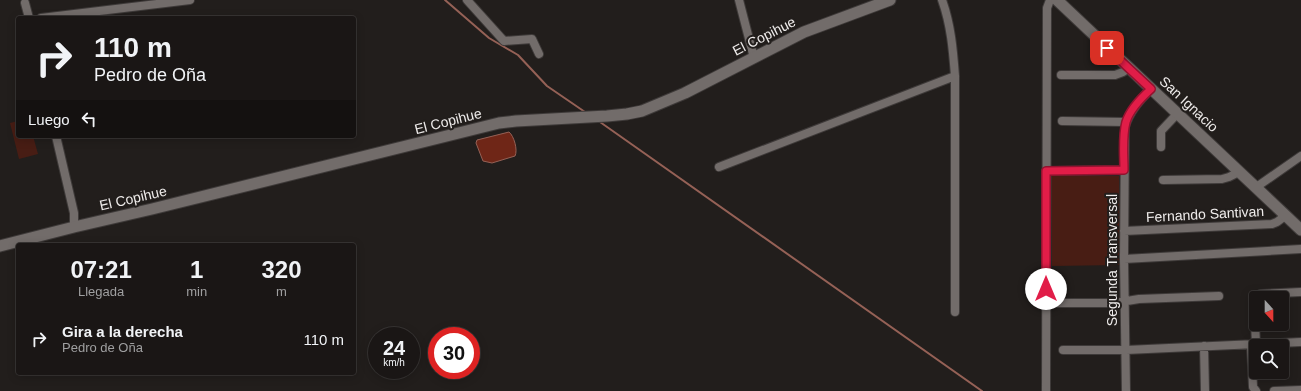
<!DOCTYPE html>
<html lang="es">
<meta charset="utf-8">
<style>
body{margin:0;font-family:Arial,sans-serif;background:#272322;color:#f1f3f6;height:100vh;display:flex;flex-direction:column;font-size:15px;white-space:nowrap}
*{box-sizing:border-box;margin:0}
p{font-size:13px;color:#9f9fa0}
.icon{flex:none;width:22px;height:22px;fill:none;stroke:currentColor;stroke-width:2;stroke-linecap:round;stroke-linejoin:round}
.map{position:relative;flex:1;overflow:hidden}
.sheet{position:absolute;left:16px;top:243px;width:340px;height:132px;display:flex;flex-direction:column;background:#1a1615;border-radius:4px;box-shadow:0 2px 10px #0003,0 0 0 1px #383534}
.sheet>*{flex:none}
.banner{position:absolute;left:16px;top:16px;width:340px;height:122px;border-radius:4px;box-shadow:0 2px 10px #0003,0 0 0 1px #383534;background:#1a1615;color:#f1f3f6;overflow:hidden}
.needle{width:26px;rotate:159deg}
.controls{position:absolute;left:1249px;top:291px;display:grid;gap:8px}
.controls a{display:grid;place-items:center;width:40px;height:40px;border-radius:4px;background:#1a1615;box-shadow:0 2px 10px #0003,0 0 0 1px #383534;font-size:20px}
.speed{position:absolute;left:368px;top:327px;display:flex;gap:8px;font-size:20px;font-weight:700;text-align:center}
.speed>*{display:grid;place-content:center;width:52px;height:52px;border-radius:50%;background:#1a1615;box-shadow:0 2px 10px #0003,0 0 0 1px #383534;line-height:1}
.speed small{font-size:10px;font-weight:400}
.speed .limit{border:6px solid #d22;background:#fff;color:#111}
.pin{position:absolute;display:grid;place-items:center;width:34px;height:34px;color:#fff;margin:-17px;border-radius:8px;box-shadow:0 2px 6px #0006}
.me{position:absolute;width:44px;margin:-22px;rotate:0deg;stroke-linejoin:round;filter:drop-shadow(0 0 3px #0008)}
.turn{display:flex;align-items:center;gap:14px;height:84px;padding:0 12px;font-size:18px}
.turn .icon{width:52px;height:52px;stroke-width:2.5}
.turn b{display:block;font-size:28px;line-height:34px}
.then{display:flex;align-items:center;height:38px;padding:0 12px;background:#0003;gap:8px;font-size:15px}
.eta{display:flex;justify-content:space-evenly;align-items:center;height:68px;text-align:center}
.eta b{font-size:24px;font-weight:600;line-height:28px}
ul{padding:0;list-style:none}
li{display:flex;align-items:center;gap:12px;height:56px;padding:0 12px}
li div{flex:1}
li b{display:block;font-size:15px}
li em{font-style:normal}
.map>svg:first-child{display:block}
.green{fill:#481d14}
.water{fill:#6f2617;stroke:#956156}
.lines{fill:none;stroke-linecap:round;stroke-linejoin:round}
.stream{stroke:#956156;stroke-width:2}
.minor-casing{stroke:#3e3a39;stroke-width:10}
.secondary-casing{stroke:#3e3a39;stroke-width:13}
.minor{stroke:#726c6a;stroke-width:8}
.secondary{stroke:#726c6a;stroke-width:11}
.route-casing{stroke:#92132f;stroke-width:10}
.route{stroke:#e11d48;stroke-width:7}
.labels{text-anchor:middle;stroke-width:4;stroke-linejoin:round;paint-order:stroke}
.street-label{font-size:14px;fill:#eeebea;stroke:#221e1c}
</style>
<div class="map">
<svg width="1301" height="391" viewBox="0 0 1301 391">
<rect width="100%" height="100%" fill="#221e1c"/>
<path class="green" d="M 18,121 L 18,136 L 33,136 L 38,154 L 19,159 L 10,123 Z
M 1051,176 L 1119,176 L 1120,265 L 1052,266 Z"/>
<path class="water" d="M 509,132 C 514,136 518,150 515,156 L 492,163 L 483,161 L 476,143 L 477,140 Z"/>
<g class="lines">
<path class="stream" d="M 445,0 L 489,38 L 518,55 L 547,86 L 585,112
M 600,122 L 982,391"/>
<g class="minor-casing">
<path id="minor" d="M 467,0 L 504,41 L 532,39 L 539,54
M 739,0 L 754,58
M 942,0 C 951,25 953,50 955,76 L 955,312
M 25,3 L 29,18
M 41,18 L 190,0
M 1061,75 L 1115,75 L 1123,72 L 1129,68
M 1062,121 L 1126,122
M 56,136 L 74,213 L 74,227
M 1161,147 L 1161,131 L 1177,114
M 719,167 L 955,76
M 1046,171 L 1124,170
M 1163,180 L 1222,179 L 1229,177 L 1239,172
M 1255,188 L 1301,156
M 1124,231 L 1272,224 L 1277,222 L 1285,216
M 1124,259 L 1301,249
M 1046,303 L 1115,303 L 1139,299 L 1219,296
M 1251,344 L 1253,387 L 1256,391
M 1256,344 L 1254,301 L 1256,296 L 1261,294 L 1301,292
M 1204,346 L 1205,391
M 1063,350 L 1126,350 L 1301,342
M 1046,391 L 1047,8 L 1050,0
M 1126,391 L 1124,259 L 1125,127 C 1129,112 1140,100 1151,89
M 1274,391 L 1301,390"/>
</g>
<g class="secondary-casing">
<path id="secondary" d="M 1057,0 L 1301,230
M 0,246 L 74,227 L 152,209 L 499,123 L 516,121 L 607,116 L 627,114 L 642,111 L 685,93 L 804,32 L 890,0"/>
</g>
<use href="#minor" class="minor"/>
<use href="#secondary" class="secondary"/>
</g>
<g class="lines">
<g class="route-casing">
<path id="route" d="M 1046,289 L 1046,171 L 1124,170 C 1124,155 1122,137 1126,122 C 1130,109 1141,98 1151,89 L 1107,48"/>
</g>
<use href="#route" class="route"/>
</g>
<g class="labels">
<g class="street-label">
<text transform="translate(764 36) rotate(-27)" y="5">El Copihue</text>
<text transform="translate(1189 104) rotate(43)" y="5">San Ignacio</text>
<text transform="translate(448 121) rotate(-14)" y="5">El Copihue</text>
<text transform="translate(133 198) rotate(-13)" y="5">El Copihue</text>
<text transform="translate(1205 214) rotate(-3)" y="5">Fernando Santivan</text>
<text transform="translate(1112 260) rotate(-90)" y="5">Segunda Transversal</text>
</g>
</g>
</svg>
<div class="controls">
<a><svg class="needle" viewBox="-14 -14 28 28"><path d="M0-13l5 13h-10z" fill="#e53935"/><path d="M0 13l5-13h-10z" fill="#9f9fa0"/></svg></a>
<a><svg class="icon" aria-label="search" viewBox="0 0 24 24"><circle cx="10" cy="10" r="6"/><path d="M15 15l6 6"/></svg></a>
</div>
<div class="speed"><div>24<small>km/h</small></div><div class="limit">30</div></div>
<div class="pin" style="left:1107px;top:48px;background:#d93025"><svg class="icon" aria-label="arrive" viewBox="0 0 24 24"><path d="M6 21V4h12l-3 4 3 4H6"/></svg></div>
<svg class="me" style="left:1046px;top:289px" viewBox="-20 -20 40 40"><circle r="19" fill="#fff"/><path d="M0-13L10 11 0 6-10 11z" fill="#e11d48"/></svg>
<div class="banner">
<div class="turn"><svg class="icon" aria-label="right" viewBox="0 0 24 24"><path d="M7 20v-9h11M14 6l5 5-5 5"/></svg><div><b>110 m</b>Pedro de Oña</div></div>
<div class="then">Luego<svg class="icon" aria-label="left" viewBox="0 0 24 24"><path d="M17 20v-9H6M10 6l-5 5 5 5"/></svg></div>
</div>
<section class="sheet">
<div class="eta">
<div><b>07:21</b><p>Llegada</p></div>
<div><b>1</b><p>min</p></div>
<div><b>320</b><p>m</p></div>
</div>
<ul>
<li><svg class="icon" aria-label="right" viewBox="0 0 24 24"><path d="M7 20v-9h11M14 6l5 5-5 5"/></svg><div><b>Gira a la derecha</b><p>Pedro de Oña</p></div><em>110 m</em></li>
</ul>
</section>
</div>
